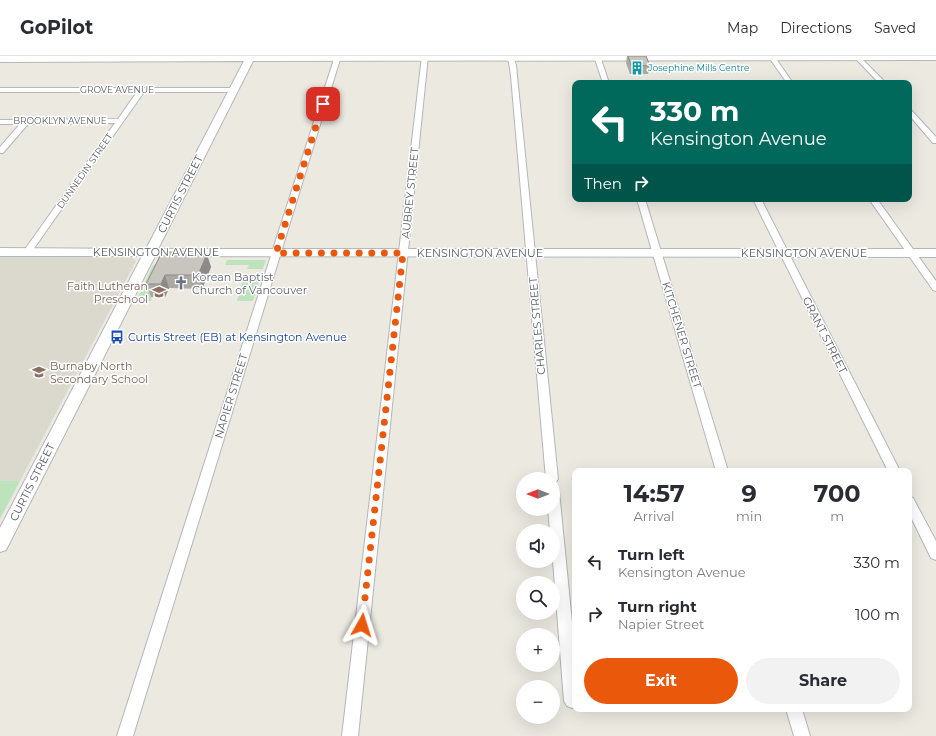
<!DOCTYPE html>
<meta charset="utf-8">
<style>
body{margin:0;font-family:Montserrat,sans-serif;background:#f2f2f3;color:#2b2b33;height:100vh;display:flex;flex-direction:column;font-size:15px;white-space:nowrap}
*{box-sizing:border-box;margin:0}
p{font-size:13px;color:#7c7c81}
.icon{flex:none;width:22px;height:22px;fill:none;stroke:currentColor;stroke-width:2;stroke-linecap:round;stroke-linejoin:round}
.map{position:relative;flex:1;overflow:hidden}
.panel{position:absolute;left:572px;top:412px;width:340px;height:244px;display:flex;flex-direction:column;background:#fff;border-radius:8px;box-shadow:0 4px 16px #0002}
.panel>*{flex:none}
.top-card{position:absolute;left:572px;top:24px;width:340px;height:122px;border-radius:8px;box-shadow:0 4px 16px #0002;background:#00695c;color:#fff;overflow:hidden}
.needle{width:26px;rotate:270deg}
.controls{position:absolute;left:516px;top:416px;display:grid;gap:8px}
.controls a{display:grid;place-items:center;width:44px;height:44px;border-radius:50%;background:#fff;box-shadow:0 4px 16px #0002;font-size:20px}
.pin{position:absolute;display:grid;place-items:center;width:34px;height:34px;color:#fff;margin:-17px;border-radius:8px;box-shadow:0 2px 6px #0006}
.me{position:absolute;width:44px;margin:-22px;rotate:6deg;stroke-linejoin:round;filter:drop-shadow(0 0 3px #0008)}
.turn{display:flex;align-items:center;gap:14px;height:84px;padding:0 12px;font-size:18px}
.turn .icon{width:52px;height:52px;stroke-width:2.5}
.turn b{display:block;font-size:28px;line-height:34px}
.then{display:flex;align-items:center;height:38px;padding:0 12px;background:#0003;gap:8px;font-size:15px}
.eta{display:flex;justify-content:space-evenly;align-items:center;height:68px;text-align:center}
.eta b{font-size:24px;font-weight:700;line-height:28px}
.primary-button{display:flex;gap:8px;margin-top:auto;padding:8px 12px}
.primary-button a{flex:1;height:46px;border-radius:24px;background:#ea580c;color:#fff;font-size:16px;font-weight:700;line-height:46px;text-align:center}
.primary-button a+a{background:#f2f2f3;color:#2b2b33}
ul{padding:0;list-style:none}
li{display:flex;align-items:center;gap:12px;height:52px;padding:0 12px}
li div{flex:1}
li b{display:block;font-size:15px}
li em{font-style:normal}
header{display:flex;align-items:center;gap:24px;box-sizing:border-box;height:56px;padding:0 20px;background:#fff;border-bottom:1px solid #e1e1e2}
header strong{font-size:19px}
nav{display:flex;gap:22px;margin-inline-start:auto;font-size:14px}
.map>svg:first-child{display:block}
.education{fill:#dbd8ce}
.green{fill:#bce3bc}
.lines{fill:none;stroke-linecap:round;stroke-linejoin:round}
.street-casing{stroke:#b3b6ba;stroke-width:2}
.secondary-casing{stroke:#b4b7bc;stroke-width:2}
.street{fill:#fff;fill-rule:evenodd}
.secondary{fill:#fff;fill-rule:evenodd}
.wall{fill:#aca9a4}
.shaded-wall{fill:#8c8a86}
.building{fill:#c8c5bf;stroke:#8c8a86}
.route{stroke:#ea580c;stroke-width:7;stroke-dasharray:0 12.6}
.labels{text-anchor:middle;stroke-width:3;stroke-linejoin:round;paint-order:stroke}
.far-culture-label{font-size:9px;fill:#0d838f;stroke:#fff;text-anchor:start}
.far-street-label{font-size:9px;fill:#585c60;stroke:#fff}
.street-label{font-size:11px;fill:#585c60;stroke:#fff}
.worship-label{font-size:11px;fill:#5b616d;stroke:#fff;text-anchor:start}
.education-label{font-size:11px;fill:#785e54;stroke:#fff;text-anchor:end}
.transit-label{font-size:11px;fill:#164399;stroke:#fff;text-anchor:start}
</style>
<header>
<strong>GoPilot</strong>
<nav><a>Map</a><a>Directions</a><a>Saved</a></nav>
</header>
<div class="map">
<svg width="936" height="680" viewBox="0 0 936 680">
<rect width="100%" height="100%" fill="#ebe9e0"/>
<path class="education" d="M 15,199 L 125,200 L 131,201 L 136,205 L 20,425 L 0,425 L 0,200 Z"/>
<path class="green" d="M 227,204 L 266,204 L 263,213 L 247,213 L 249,209 L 225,209 Z
M 157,206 L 151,245 L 136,245 L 152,211 Z
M 248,218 L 261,218 L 253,245 L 237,245 L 243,225 L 245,225 Z
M 0,425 L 20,425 L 0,463 Z"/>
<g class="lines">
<g class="street-casing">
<path id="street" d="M 335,0 L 341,0 L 133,680 L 117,680 Z
M 422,0 L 428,0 L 358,680 L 342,680 Z
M 503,0 C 517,0 516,8 517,20 L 558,423 L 556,426 L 553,427 L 553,423 L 546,423 L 511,20 L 509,6 Z
M 594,0 L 600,0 L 609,27 L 603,27 Z
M 768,0 L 774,0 L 793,27 L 787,27 Z
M 853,0 L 859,0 L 886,27 L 879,27 Z
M 0,32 L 233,32 L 236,34 L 233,36 L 144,36 L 30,198 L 27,199 L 23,196 L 115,67 L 28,68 L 3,97 L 0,97 L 0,91 L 20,68 L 0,68 L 0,64 L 118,63 L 137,36 L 0,36 Z
M 909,53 L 911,54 L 936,81 L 936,87 L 933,87 L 909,59 Z
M 637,143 L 645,143 L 728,415 L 716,415 Z
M 753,143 L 761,143 L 900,415 L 888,415 Z
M 869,143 L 877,143 L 936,225 L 936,235 L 933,234 Z
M 553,430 L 557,432 L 559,435 L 575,597 L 575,651 L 572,652 L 567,650 L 564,645 L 553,505 L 553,475 L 550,475 L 548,453 L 553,453 Z
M 909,440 L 913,442 L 936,485 L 936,504 L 931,502 L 909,457 Z
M 786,653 L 802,653 L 810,680 L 794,680 Z"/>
</g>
<g class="secondary-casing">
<path id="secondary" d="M 0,0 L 936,0 L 936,4 L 253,5 L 158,193 L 936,193 L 936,201 L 155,200 L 6,494 L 0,496 L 0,472 L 142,200 L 0,200 L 0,192 L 146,193 L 244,5 L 0,6 Z"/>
</g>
<use href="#street" class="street"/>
<use href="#secondary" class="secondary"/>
</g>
<path class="wall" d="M 627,0 L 646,0 L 650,10 L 648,18 L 630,18 L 626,7 Z
M 180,196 L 180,198 L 211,211 L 202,233 L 169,232 L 165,241 L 151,241 L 146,228 Z"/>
<path class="shaded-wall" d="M 207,198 L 211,211 L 202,233 L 198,219 Z
M 165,219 L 169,232 L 165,241 L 161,228 Z"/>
<path class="building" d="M 628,0 L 646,0 L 650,10 L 631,9 Z
M 162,196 L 180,196 L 179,198 L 207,198 L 198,219 L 165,219 L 161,228 L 146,228 Z"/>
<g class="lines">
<path class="route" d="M 323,48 L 276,197 L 403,197 L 362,569"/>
</g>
<defs>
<g id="building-bare" transform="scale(1.08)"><path d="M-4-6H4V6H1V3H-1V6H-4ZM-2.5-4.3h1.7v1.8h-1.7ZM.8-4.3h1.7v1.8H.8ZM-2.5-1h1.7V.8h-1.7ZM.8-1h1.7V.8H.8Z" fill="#0f9aa8" stroke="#fff" stroke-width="2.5" paint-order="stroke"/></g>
<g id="church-bare" transform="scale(1.08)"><path d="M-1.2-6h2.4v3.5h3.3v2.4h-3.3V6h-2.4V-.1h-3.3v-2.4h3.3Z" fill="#6b7280" stroke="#fff" stroke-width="2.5" paint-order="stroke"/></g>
<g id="school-bare" transform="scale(1.08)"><path d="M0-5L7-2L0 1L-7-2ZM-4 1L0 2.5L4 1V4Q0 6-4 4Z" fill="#8d6e63" stroke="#fff" stroke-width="2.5" paint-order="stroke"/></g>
<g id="bus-bare" transform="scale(1.08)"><path d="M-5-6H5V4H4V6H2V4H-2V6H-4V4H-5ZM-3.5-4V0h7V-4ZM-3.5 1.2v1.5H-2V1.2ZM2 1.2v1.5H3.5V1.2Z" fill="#1a4fb4" stroke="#fff" stroke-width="2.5" paint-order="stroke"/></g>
</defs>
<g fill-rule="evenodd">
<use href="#building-bare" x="637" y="12"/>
<use href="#church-bare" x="181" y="227"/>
<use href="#school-bare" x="159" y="236"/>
<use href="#bus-bare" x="117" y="281"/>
<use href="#school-bare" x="39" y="316"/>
</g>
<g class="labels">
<g class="far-culture-label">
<text x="648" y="15">Josephine Mills Centre</text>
</g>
<g class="far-street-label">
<text x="117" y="37">GROVE AVENUE</text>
<text x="60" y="68">BROOKLYN AVENUE</text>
<text transform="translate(85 115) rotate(-55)" y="3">DUNNEDIN STREET</text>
</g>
<g class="street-label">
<text transform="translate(410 137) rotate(-84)" y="4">AUBREY STREET</text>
<text transform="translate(180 138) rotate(-63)" y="4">CURTIS STREET</text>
<text x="156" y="200">KENSINGTON AVENUE</text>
<text x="480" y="201">KENSINGTON AVENUE</text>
<text x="804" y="201">KENSINGTON AVENUE</text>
<text transform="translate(537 270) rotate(-95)" y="4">CHARLES STREET</text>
<text transform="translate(682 279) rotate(73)" y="4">KITCHENER STREET</text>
<text transform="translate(825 279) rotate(63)" y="4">GRANT STREET</text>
<text transform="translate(231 340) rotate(-73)" y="4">NAPIER STREET</text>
<text transform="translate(32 426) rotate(-63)" y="4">CURTIS STREET</text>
</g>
<g class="worship-label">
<text x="192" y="225">Korean Baptist<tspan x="192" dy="13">Church of Vancouver</tspan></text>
</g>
<g class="education-label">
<text x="148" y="234">Faith Lutheran<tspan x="148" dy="13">Preschool</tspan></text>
<text x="50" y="314" text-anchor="start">Burnaby North<tspan x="50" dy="13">Secondary School</tspan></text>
</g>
<g class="transit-label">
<text x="128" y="285">Curtis Street (EB) at Kensington Avenue</text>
</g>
</g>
</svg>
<div class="controls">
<a><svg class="needle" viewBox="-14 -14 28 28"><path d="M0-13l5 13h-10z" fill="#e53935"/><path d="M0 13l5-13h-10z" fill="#7c7c81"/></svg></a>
<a><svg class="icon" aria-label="sound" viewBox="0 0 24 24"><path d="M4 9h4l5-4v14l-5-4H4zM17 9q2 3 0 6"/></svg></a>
<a><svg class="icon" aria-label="search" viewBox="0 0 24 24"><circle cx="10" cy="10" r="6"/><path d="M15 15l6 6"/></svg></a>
<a>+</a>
<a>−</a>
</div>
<div class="pin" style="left:323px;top:48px;background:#d93025"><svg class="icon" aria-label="arrive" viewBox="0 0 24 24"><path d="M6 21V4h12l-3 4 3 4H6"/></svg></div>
<svg class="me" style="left:362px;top:569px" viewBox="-20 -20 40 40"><path d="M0-17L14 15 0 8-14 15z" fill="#ea580c" stroke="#fff" stroke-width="4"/></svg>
<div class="top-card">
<div class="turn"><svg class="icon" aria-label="left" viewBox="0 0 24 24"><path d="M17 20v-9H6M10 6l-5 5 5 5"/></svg><div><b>330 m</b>Kensington Avenue</div></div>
<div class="then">Then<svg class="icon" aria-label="right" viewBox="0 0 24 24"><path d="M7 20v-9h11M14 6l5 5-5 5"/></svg></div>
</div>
<section class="panel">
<div class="eta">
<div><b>14:57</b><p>Arrival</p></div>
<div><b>9</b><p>min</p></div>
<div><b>700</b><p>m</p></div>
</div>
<ul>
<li><svg class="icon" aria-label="left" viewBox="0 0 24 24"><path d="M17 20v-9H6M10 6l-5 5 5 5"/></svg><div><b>Turn left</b><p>Kensington Avenue</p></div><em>330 m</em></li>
<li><svg class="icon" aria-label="right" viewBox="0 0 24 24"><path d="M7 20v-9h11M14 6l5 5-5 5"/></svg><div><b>Turn right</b><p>Napier Street</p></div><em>100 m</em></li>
</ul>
<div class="primary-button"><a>Exit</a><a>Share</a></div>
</section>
</div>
